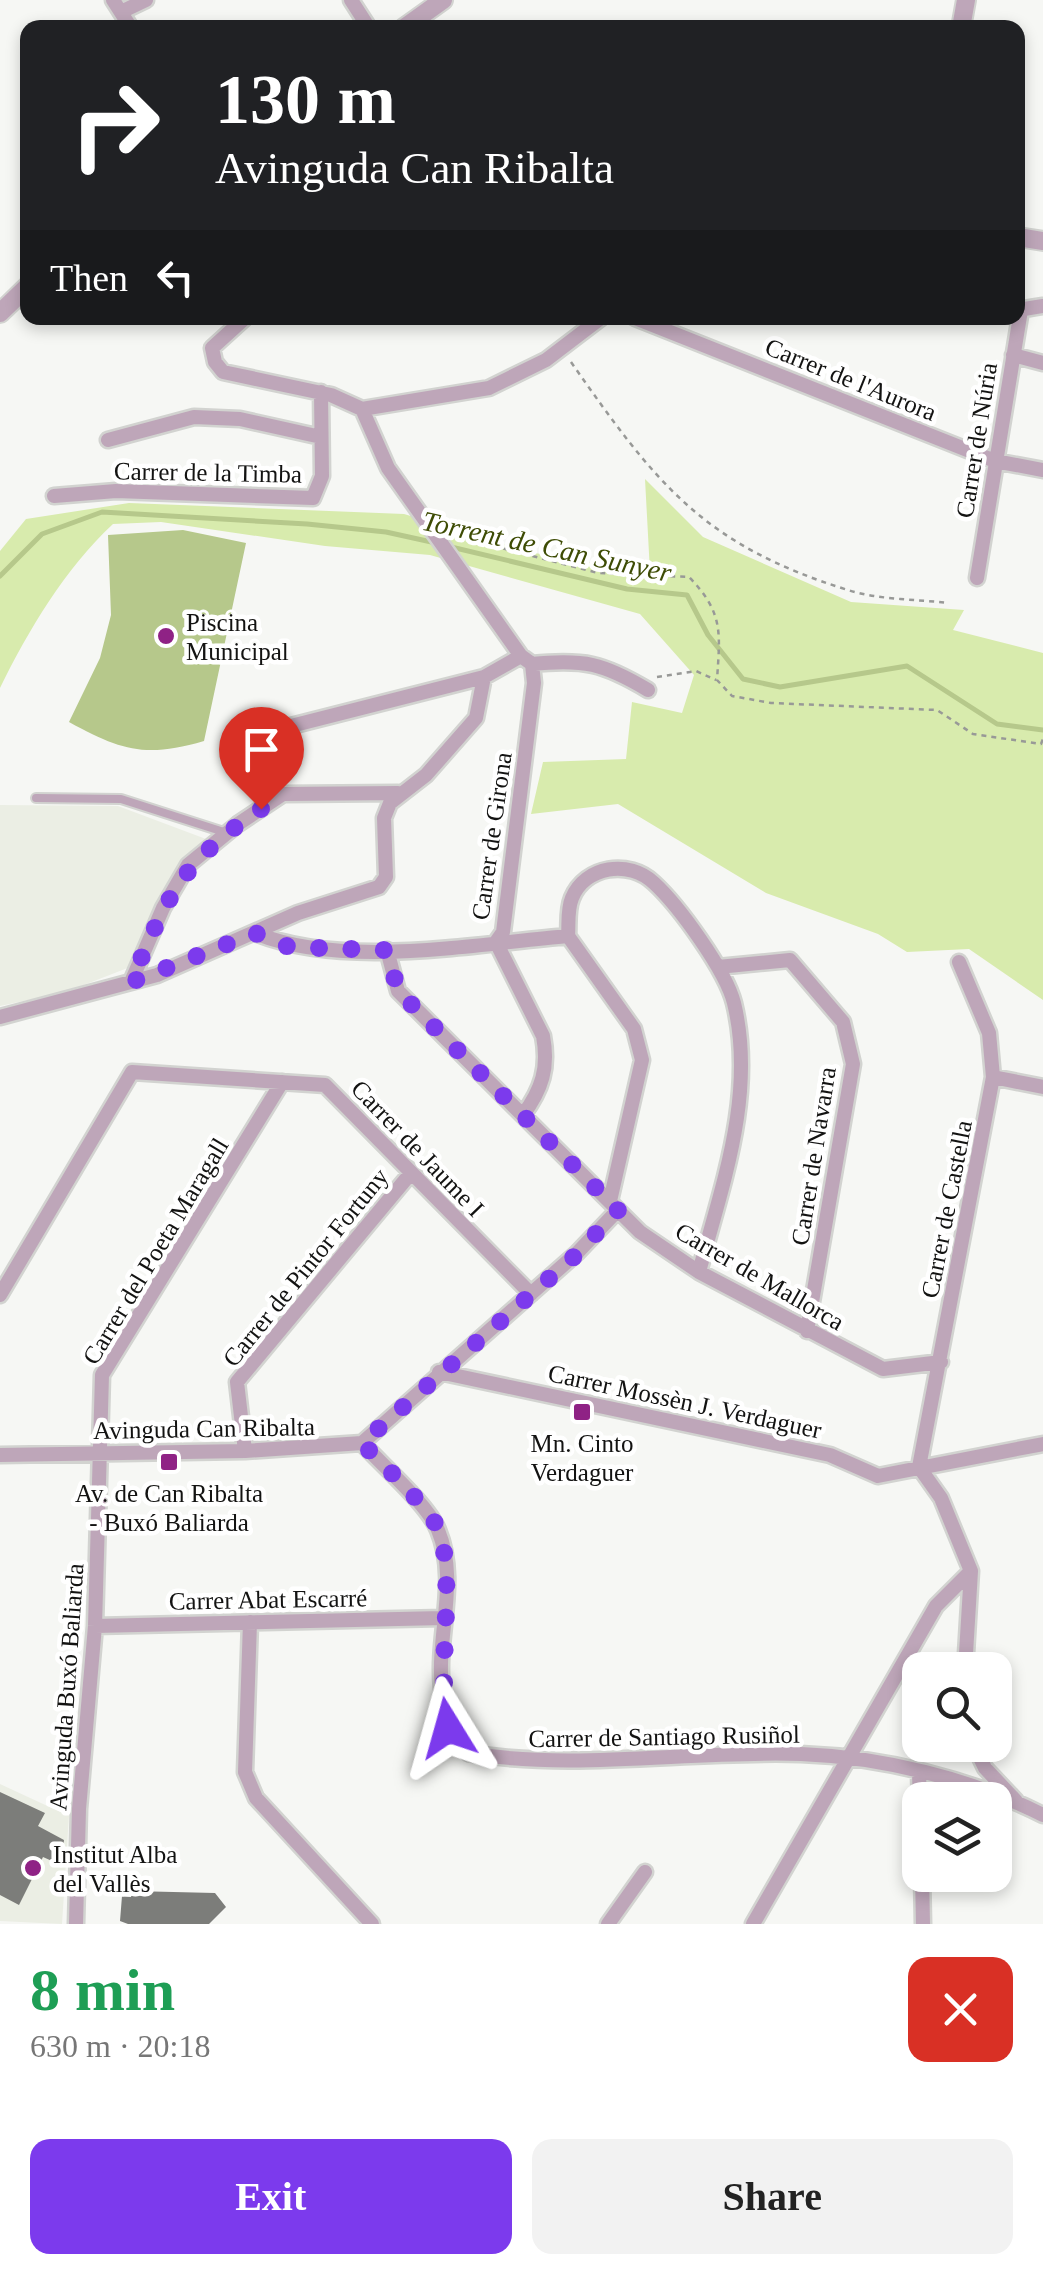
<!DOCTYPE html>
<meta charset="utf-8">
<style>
body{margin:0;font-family:"Times New Roman",serif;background:#f2f2f2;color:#222;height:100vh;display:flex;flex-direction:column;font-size:38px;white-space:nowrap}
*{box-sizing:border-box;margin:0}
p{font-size:32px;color:#767676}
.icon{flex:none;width:55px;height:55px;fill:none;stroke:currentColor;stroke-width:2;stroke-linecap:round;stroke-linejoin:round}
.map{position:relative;height:1924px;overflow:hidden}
.details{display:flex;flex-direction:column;background:#fff;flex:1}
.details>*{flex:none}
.banner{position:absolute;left:20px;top:20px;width:1005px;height:305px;border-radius:20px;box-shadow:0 5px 15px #0003;background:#202124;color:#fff;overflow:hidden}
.fabs{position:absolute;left:902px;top:1652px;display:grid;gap:20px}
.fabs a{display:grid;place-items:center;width:110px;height:110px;border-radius:20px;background:#fff;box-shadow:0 5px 15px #0003;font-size:50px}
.pin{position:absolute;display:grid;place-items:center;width:85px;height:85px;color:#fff;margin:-102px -42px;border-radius:50% 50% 50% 0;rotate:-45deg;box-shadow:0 0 10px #0007}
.pin .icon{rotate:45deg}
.me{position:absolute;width:110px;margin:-55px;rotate:352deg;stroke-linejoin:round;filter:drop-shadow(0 0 8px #0008)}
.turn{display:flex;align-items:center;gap:35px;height:210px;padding:0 30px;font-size:45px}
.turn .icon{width:130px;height:130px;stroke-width:2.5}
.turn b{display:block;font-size:70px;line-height:85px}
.then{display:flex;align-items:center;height:95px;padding:0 30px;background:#0003;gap:20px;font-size:38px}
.round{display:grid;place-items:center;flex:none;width:105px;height:105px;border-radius:20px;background:#f2f2f2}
.headline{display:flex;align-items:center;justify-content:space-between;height:170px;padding:0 30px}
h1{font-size:60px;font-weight:700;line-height:75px;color:#1e9e55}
.cta{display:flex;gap:20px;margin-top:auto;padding:20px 30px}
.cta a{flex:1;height:115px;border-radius:20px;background:#7c3aed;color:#fff;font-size:40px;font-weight:700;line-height:115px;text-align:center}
.cta a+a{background:#f2f2f2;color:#222}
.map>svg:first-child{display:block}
.built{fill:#ebeee4}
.green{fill:#d8ebad}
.water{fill:#b6c88b}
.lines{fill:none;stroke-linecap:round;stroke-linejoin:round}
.stream{stroke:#b6c88b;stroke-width:5}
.building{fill:#7c7d7a}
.service-casing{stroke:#d2d3d0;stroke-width:12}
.minor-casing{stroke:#d2d3d0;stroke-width:19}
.tertiary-casing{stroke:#d2d3d0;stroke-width:22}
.path{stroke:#989997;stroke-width:2.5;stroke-dasharray:5 5;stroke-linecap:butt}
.service{stroke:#bea6b9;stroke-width:8}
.minor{stroke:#bea6b9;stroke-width:14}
.tertiary{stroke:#bea6b9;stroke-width:18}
.route{stroke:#7c3aed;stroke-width:18;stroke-dasharray:0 32.4}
.poi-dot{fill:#8f2285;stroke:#fff;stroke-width:4}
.labels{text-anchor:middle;stroke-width:9;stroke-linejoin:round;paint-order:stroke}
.street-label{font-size:25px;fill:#131312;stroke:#fff}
.poi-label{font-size:25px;fill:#131312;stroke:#fff;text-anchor:start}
.water-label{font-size:28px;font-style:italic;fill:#3e4c05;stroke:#fff}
</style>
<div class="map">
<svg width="1043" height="1924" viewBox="0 0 1043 1924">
<rect width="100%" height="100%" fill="#f6f7f4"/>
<path class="built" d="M 0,805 L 118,806 L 206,839 L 180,862 L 130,967 L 66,992 L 0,1006 Z
M 0,1784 L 69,1816 L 62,1924 L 0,1921 Z"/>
<path class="green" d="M 645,479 L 703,537 L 851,602 L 964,610 L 953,630 L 1043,653 L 1043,1000 L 969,949 L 907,952 L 878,934 L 766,893 L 618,804 L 531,814 L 543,762 L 626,759 L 632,702 L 682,713 L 694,675 L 640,614 L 430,555 L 325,546 L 161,522 L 113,524 C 65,569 29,629 0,688 L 0,551 L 26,519 L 129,503 L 404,514 L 535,553 L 650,572 Z"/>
<path class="water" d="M 183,530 L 246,543 L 204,741 C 146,758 122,751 69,722 L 100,658 L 111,615 L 108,535 Z"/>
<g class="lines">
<path class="stream" d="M 447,546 L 627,589 L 687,595 L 708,635 L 743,679 L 780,687 L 907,666 L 997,724 L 1043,730
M 0,576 L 42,534 L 102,512 L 307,524 L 386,532 L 436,543"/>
</g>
<path class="building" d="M 0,1792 L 45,1813 L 38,1826 L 64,1840 L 61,1865 L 43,1857 L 19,1905 L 0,1895 Z
M 132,1891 L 215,1893 L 226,1907 L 209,1924 L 128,1924 L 120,1921 L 122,1896 L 131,1897 Z"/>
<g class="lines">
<g class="service-casing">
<path id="service" d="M 36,798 L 121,799 L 227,833"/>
</g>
<g class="minor-casing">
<path id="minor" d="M 113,0 L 131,28
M 351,0 L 369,28
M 121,12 L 146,0
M 1018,310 L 1043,306
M 245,318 L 212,348 L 215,362 L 223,372 L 331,395 L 362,409 L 388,468 L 521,656 L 532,664
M 635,318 L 995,461 L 1043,470
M 1013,355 L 1043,363
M 362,409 L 489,388 L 546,360 L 601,318
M 108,440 L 194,417 L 240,419 L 321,437
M 54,496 L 116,491 L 313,498 L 322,476 L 321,392
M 977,578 L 1021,310
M 532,664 C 584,659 603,663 648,690
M 287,727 L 484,677 L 521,656
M 255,933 C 343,969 474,944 568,936
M 568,936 C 569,924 567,910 572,898 C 585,866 629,859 654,883 C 679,906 726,971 734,1003 C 756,1094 722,1185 699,1272
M 568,936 L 634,1029 L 642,1060 L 610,1201
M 496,942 L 503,932 L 534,683 L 532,664
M 496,942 L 543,1036 C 549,1068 542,1089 523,1115
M 387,950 L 398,991 L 640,1232 L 699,1272 L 883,1369 L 941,1362
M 718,967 L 790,960 L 843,1022 L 853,1064 L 807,1331
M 131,982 L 163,908 L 188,865 L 238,824 L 283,794 L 398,793
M 0,1017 L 157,975 L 298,913 L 379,887 L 386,877 L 384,818 L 390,803 L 426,775 L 476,718 L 484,677
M 993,1077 L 1043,1087
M 0,1295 L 132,1072 L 325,1085 L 531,1294
M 439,1372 L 830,1455 L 878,1476 L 1043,1444
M 362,1443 C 382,1465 428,1505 438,1530 C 468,1602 410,1678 468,1753 C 578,1771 690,1750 801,1754 C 881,1757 972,1779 1043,1815
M 245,1451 L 237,1382 L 411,1173
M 0,1455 L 245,1451 L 362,1443 L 577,1253 L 618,1210
M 919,1467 L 993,1077 L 989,1033 L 959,962
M 919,1467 L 941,1498 L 971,1571 L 965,1670
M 250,1622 L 245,1772 L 256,1798 L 372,1924
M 95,1626 L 443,1618
M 974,1745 L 985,1768 L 1016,1801
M 919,1772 L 920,1807
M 922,1875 L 923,1924
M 76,1924 L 79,1809 L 95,1626 L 102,1375 L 282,1082
M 608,1924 L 645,1872
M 753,1924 L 936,1606 L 971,1571"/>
</g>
<g class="tertiary-casing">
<path id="tertiary" d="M 404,28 L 443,0
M 961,28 L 966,0
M 1018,237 L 1043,241
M 0,313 L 28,286"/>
</g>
<path class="path" d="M 571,362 C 655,482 702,545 848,590 C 879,600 916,599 948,603
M 455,536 L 598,573 L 689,577 C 724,613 720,633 717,680 L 732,696 L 771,703 L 937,710 L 973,734 L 1041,744 L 1043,739
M 657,677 L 696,671 L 716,680"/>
<use href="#service" class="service"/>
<use href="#minor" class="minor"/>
<use href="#tertiary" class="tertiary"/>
</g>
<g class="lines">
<path class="route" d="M 261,809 C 180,863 168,896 131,982 L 255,933 L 289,947 L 387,950 L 398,991 L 618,1210 L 577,1254 L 362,1443 C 380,1462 430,1508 438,1529 C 457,1573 436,1670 448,1728"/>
</g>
<g class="poi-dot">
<circle cx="166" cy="636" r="10"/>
<rect x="572" y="1402" width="20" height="20" rx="5"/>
<rect x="159" y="1452" width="20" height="20" rx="5"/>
<circle cx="33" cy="1868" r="10"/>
</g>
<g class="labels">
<g class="street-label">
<text transform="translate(851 379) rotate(22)" y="9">Carrer de l'Aurora</text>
<text transform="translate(976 440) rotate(-81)" y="9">Carrer de Núria</text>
<text transform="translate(208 472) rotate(1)" y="9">Carrer de la Timba</text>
<text transform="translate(491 836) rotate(-82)" y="9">Carrer de Girona</text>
<text transform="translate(418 1148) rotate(46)" y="9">Carrer de Jaume I</text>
<text transform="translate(813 1156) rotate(-81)" y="9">Carrer de Navarra</text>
<text transform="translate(946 1209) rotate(-79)" y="9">Carrer de Castella</text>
<text transform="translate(155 1251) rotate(-59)" y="9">Carrer del Poeta Maragall</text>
<text transform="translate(305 1267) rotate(-51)" y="9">Carrer de Pintor Fortuny</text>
<text transform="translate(760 1276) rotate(30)" y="9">Carrer de Mallorca</text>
<text transform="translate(685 1401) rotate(12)" y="9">Carrer Mossèn J. Verdaguer</text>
<text transform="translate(204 1428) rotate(-1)" y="9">Avinguda Can Ribalta</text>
<text transform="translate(268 1599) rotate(-1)" y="9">Carrer Abat Escarré</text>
<text transform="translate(66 1687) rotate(-86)" y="9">Avinguda Buxó Baliarda</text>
<text transform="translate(664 1736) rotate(-1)" y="9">Carrer de Santiago Rusiñol</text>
</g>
<g class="poi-label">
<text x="186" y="631">Piscina<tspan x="186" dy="29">Municipal</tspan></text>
<text x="582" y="1452" text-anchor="middle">Mn. Cinto<tspan x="582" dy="29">Verdaguer</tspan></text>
<text x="169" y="1502" text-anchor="middle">Av. de Can Ribalta<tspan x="169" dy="29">- Buxó Baliarda</tspan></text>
<text x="53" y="1863">Institut Alba<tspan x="53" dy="29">del Vallès</tspan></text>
</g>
<g class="water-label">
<text transform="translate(547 546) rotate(12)" y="10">Torrent de Can Sunyer</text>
</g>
</g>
</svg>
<div class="fabs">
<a><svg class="icon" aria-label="search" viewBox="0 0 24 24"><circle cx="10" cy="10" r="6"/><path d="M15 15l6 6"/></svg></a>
<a><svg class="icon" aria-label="layers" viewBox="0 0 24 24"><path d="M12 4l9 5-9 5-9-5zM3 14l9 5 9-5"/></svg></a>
</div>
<div class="pin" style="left:261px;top:809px;background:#d93025"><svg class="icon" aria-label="arrive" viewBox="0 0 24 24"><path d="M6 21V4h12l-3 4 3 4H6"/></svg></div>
<svg class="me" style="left:448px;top:1728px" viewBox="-20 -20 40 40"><path d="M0-17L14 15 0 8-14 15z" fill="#7c3aed" stroke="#fff" stroke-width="4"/></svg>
<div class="banner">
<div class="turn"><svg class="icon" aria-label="right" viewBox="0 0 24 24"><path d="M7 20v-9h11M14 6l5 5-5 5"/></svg><div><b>130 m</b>Avinguda Can Ribalta</div></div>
<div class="then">Then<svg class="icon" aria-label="left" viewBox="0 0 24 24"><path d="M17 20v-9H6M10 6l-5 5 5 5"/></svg></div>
</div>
</div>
<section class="details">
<div class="headline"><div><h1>8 min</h1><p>630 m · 20:18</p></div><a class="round" style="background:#d93025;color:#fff"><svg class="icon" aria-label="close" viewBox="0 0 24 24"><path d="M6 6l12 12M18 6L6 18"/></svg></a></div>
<div class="cta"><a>Exit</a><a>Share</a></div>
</section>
